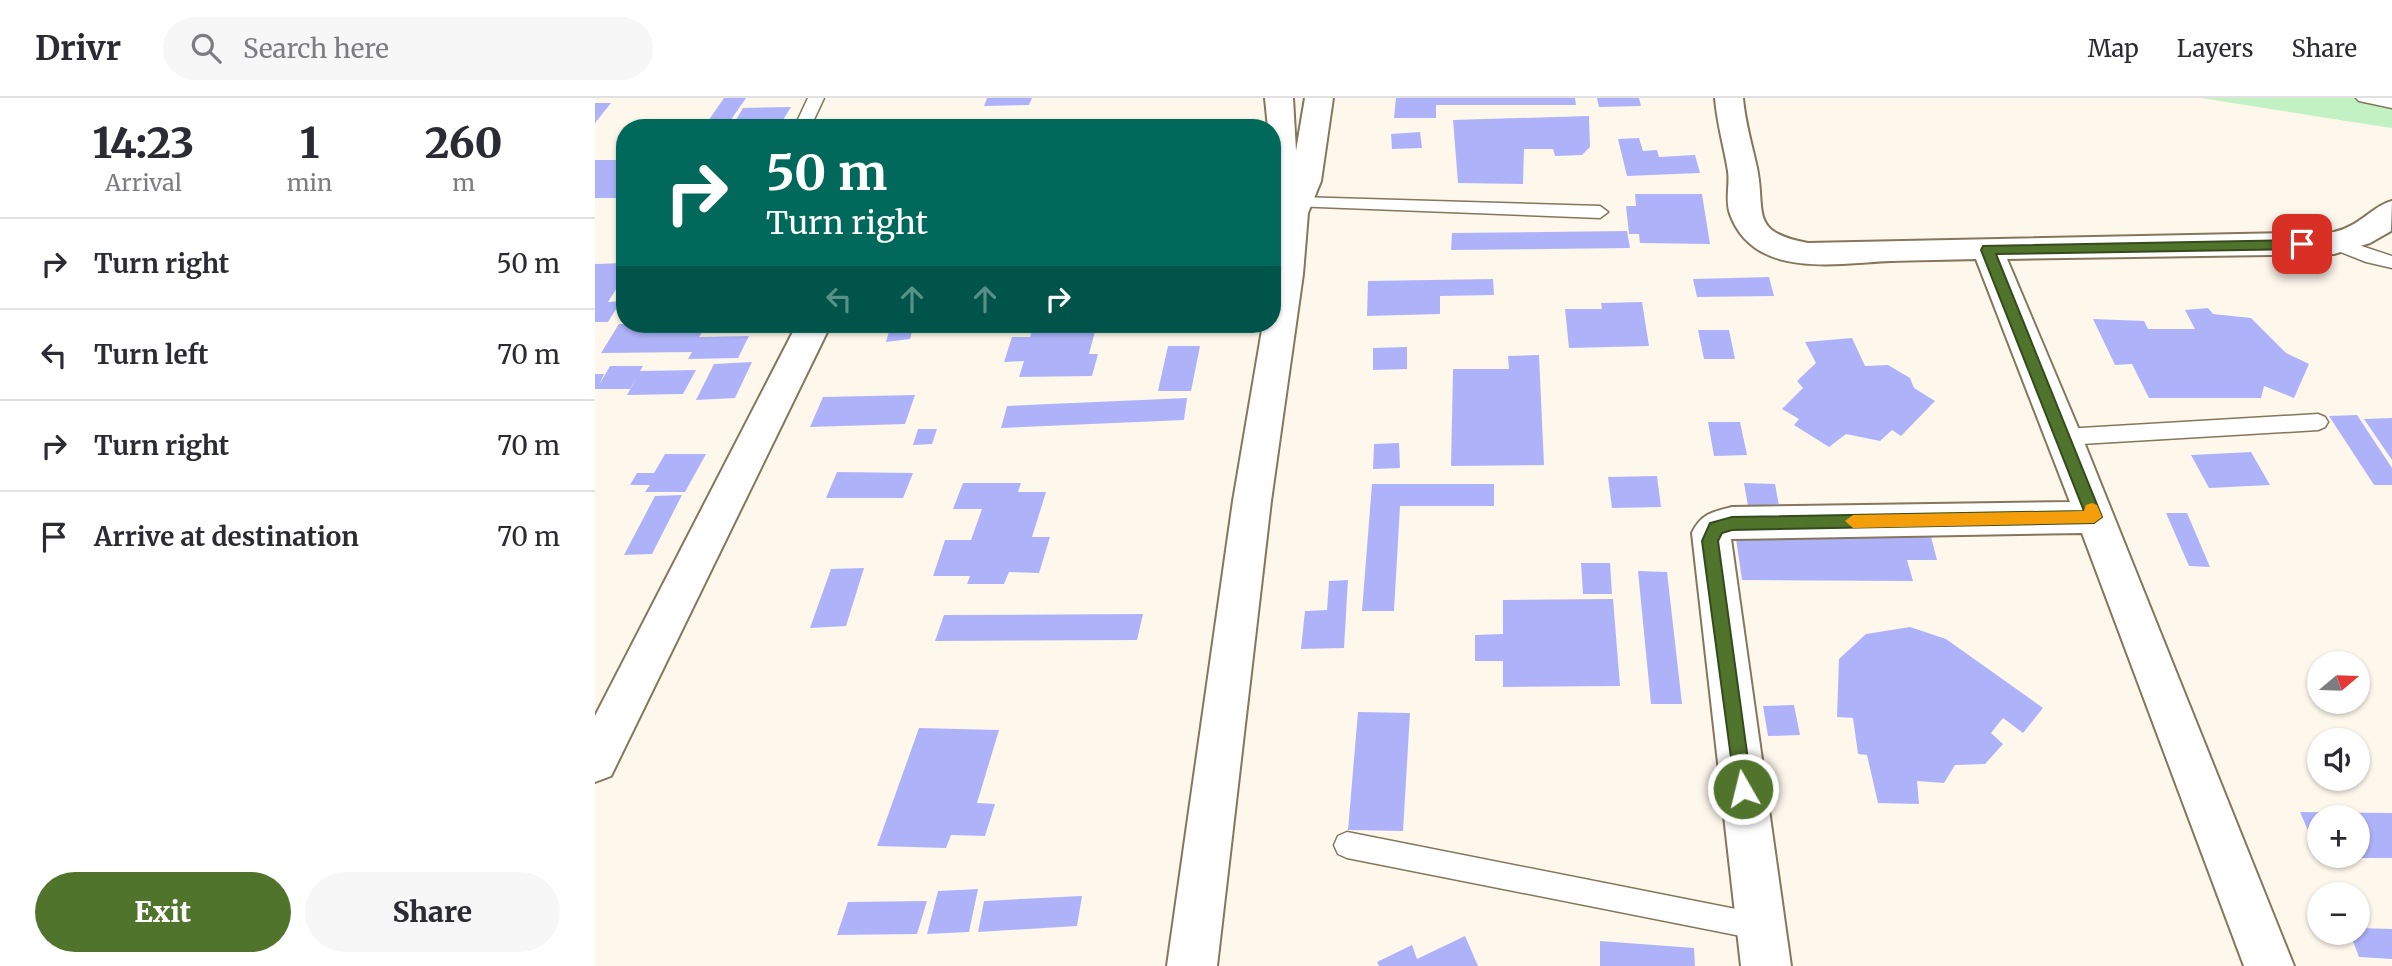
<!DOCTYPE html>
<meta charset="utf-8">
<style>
body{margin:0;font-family:Merriweather,serif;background:#f7f7f7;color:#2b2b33;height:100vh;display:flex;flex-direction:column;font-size:26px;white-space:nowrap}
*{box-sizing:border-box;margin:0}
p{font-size:23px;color:#7c7c81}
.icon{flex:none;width:38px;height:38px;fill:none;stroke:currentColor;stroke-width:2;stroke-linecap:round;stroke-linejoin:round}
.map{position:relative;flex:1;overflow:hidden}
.sheet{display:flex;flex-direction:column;background:#fff;width:595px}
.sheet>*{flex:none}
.guide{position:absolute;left:21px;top:21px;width:665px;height:214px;border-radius:28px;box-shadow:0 2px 5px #0004;background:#00695c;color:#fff;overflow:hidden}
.needle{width:46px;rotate:71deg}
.buttons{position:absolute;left:1712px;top:553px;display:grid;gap:14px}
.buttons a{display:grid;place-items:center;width:63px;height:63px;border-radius:50%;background:#fff;box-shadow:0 2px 5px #0004;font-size:35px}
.pin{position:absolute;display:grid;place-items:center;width:60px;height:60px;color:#fff;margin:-30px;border-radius:14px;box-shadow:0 4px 10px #0006}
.me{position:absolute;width:77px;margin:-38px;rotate:352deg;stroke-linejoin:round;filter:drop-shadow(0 0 5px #0008)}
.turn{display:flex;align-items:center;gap:24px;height:147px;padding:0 35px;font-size:32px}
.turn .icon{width:91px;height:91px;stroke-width:2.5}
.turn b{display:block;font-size:49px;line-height:60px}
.lanes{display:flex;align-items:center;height:66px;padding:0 35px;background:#0003;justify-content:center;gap:35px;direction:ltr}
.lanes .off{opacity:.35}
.eta{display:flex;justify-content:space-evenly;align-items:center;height:119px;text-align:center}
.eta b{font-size:42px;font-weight:800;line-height:49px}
.button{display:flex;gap:14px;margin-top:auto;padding:14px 35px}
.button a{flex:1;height:80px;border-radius:42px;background:#51742d;color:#fff;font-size:28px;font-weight:800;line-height:80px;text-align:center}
.button a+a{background:#f7f7f7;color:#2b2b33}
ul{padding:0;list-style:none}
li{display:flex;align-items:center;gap:21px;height:91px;padding:0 35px;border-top:2px solid #e1e1e2}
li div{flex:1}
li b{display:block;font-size:26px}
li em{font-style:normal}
header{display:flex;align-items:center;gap:42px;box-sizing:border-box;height:98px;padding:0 35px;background:#fff;border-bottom:2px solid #e1e1e2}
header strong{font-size:33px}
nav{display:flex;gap:38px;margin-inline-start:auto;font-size:24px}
.search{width:490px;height:63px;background:#f7f7f7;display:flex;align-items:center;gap:18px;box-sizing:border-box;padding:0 24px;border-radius:38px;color:#7c7c81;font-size:26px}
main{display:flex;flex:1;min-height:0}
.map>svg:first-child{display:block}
.green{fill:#c2f1c4}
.building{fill:#aeb3f9}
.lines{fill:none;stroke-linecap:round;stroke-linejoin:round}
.service-casing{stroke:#85765c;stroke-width:3}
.minor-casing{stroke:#85765c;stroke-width:4}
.service{fill:#fff;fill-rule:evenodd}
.minor{fill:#fff;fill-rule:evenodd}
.route{fill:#51742d;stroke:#354b1d;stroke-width:2}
.slow{fill:#f59e0b}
</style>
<header>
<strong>Drivr</strong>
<div class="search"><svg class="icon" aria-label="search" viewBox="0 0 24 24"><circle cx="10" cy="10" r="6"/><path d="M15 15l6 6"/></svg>Search here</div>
<nav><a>Map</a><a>Layers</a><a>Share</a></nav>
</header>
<main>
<section class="sheet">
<div class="eta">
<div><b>14:23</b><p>Arrival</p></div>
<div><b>1</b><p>min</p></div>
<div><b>260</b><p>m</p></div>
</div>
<ul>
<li><svg class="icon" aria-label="right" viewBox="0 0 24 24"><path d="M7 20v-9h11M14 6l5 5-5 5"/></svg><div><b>Turn right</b></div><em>50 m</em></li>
<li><svg class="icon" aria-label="left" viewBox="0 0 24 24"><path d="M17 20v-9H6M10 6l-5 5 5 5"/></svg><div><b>Turn left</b></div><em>70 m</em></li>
<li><svg class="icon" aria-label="right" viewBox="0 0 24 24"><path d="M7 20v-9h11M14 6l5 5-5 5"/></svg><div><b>Turn right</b></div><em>70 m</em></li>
<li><svg class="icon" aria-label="arrive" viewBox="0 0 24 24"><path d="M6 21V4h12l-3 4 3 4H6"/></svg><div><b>Arrive at destination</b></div><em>70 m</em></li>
</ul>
<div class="button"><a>Exit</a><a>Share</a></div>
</section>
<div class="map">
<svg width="1797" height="868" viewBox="0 0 1797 868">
<rect width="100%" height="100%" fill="#fef7ec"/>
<path class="green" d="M 1606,0 L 1797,0 L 1797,30 L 1783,28 Z"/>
<path class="building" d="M 129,0 L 151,0 L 133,26 L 111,26 Z
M 392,0 L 437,0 L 434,7 L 389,8 Z
M 801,0 L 980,0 L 981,7 L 841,7 L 841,20 L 799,20 Z
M 1002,0 L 1044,0 L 1046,8 L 1004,9 Z
M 0,5 L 16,5 L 0,25 Z
M 196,9 L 183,30 L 136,30 L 148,10 Z
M 994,18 L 995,49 L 987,57 L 960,58 L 958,51 L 929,51 L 928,86 L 863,85 L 858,22 Z
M 825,34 L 827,50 L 797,51 L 796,36 Z
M 1044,40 L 1048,53 L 1062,52 L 1064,59 L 1100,57 L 1105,75 L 1032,78 L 1023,41 Z
M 0,62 L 30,62 L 30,100 L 0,100 Z
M 1040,96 L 1107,96 L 1115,146 L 1045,145 L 1044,136 L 1034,136 L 1031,108 L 1041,108 Z
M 1032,133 L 1035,150 L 856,152 L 857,135 Z
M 30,165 L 30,177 L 13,204 L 26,203 L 13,224 L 0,224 L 0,166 Z
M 1174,179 L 1179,198 L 1102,199 L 1098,181 Z
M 898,181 L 899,197 L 845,198 L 845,216 L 772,218 L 773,183 Z
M 1047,204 L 1054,248 L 974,250 L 970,211 L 1007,211 L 1006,205 Z
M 1613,210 L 1618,216 L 1656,220 L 1691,255 L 1714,266 L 1699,300 L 1669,288 L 1666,300 L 1554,300 L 1537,266 L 1520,267 L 1498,221 L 1549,223 L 1553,231 L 1600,231 L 1590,212 Z
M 24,226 L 112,226 L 104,239 L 154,238 L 143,260 L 93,261 L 97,254 L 6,255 Z
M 296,226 L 319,226 L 315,241 L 291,244 Z
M 439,226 L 502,226 L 494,256 L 503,256 L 497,278 L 424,279 L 429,263 L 409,264 L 417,239 L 435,239 Z
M 1103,232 L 1134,232 L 1140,261 L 1109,261 Z
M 1257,240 L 1270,268 L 1293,267 L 1315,280 L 1319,290 L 1340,303 L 1306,338 L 1297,332 L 1285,343 L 1251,336 L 1234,349 L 1199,327 L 1204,321 L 1187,311 L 1208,290 L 1202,283 L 1221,265 L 1210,244 Z
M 573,248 L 605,248 L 596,293 L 563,293 Z
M 812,249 L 812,271 L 778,272 L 778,250 Z
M 944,257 L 949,367 L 856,368 L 858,271 L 914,271 L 913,258 Z
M 157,264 L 140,300 L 101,302 L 119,266 Z
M 15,268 L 48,268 L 45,273 L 101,272 L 88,296 L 32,297 L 42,279 L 35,291 L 0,291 L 0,276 L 9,276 L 4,287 Z
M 320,297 L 310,326 L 215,329 L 228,299 Z
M 592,300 L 589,322 L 406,330 L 412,308 Z
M 1762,317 L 1797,370 L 1797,387 L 1779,387 L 1734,318 Z
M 1797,320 L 1797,362 L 1769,321 Z
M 1113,324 L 1145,324 L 1152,357 L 1119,358 Z
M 323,331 L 342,331 L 337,346 L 318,347 Z
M 804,345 L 805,370 L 778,371 L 779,346 Z
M 1656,354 L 1675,387 L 1614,390 L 1596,357 Z
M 70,356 L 111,356 L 90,394 L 50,394 L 55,387 L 35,387 L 42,375 L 59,375 Z
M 242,374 L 318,375 L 308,400 L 231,400 Z
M 1062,378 L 1066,409 L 1017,410 L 1013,379 Z
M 368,385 L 426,385 L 423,394 L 451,394 L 437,439 L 455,439 L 444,475 L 414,474 L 409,486 L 372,486 L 375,478 L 338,478 L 350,442 L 376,442 L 387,411 L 358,411 Z
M 1149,385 L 1180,386 L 1184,408 L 1153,408 Z
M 777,386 L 899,386 L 899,408 L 805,408 L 799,513 L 767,513 Z
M 87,397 L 57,456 L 29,457 L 60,398 Z
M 1571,415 L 1592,415 L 1615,469 L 1594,468 Z
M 1140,434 L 1335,435 L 1342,462 L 1312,462 L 1318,483 L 1147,482 Z
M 986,465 L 1015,465 L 1017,496 L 988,496 Z
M 269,470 L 251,528 L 215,530 L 236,471 Z
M 1043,473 L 1072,474 L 1087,606 L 1056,606 Z
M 753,482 L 749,550 L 706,551 L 710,513 L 732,512 L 734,483 Z
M 1018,501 L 1025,588 L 908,589 L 908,563 L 880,563 L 880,537 L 908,536 L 908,502 Z
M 548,516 L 542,542 L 340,543 L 349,517 Z
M 1315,529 L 1351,541 L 1448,610 L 1428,635 L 1408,620 L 1396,635 L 1408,646 L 1390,666 L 1360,667 L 1349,685 L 1322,683 L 1324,706 L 1283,705 L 1272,657 L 1263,656 L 1258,620 L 1242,619 L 1244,561 L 1271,536 Z
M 1199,607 L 1205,637 L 1173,638 L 1168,608 Z
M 763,614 L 815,615 L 808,733 L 753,732 Z
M 324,630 L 404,632 L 382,705 L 400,706 L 390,738 L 356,737 L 351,750 L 282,748 Z
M 1705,714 L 1797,715 L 1797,760 L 1762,760 L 1762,719 L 1724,719 L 1724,758 Z
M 383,791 L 374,834 L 332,836 L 343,793 Z
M 487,798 L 482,828 L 383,834 L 389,803 Z
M 332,803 L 322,836 L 242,837 L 253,804 Z
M 1762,830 L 1797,831 L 1797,861 L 1764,859 L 1755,835 L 1762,835 Z
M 870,838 L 883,868 L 784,868 L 782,864 L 817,847 L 822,861 Z
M 1005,843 L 1099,850 L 1100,868 L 1005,868 Z"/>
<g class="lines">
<g class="service-casing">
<path id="service" d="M 213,0 L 229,0 L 215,30 L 199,30 Z
M 1761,0 L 1797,0 L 1797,10 L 1764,3 Z
M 703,99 L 1005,108 L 1013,114 L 1005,120 L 697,108 L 695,104 L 697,100 Z
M 1739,139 L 1797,158 L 1797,170 L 1771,164 L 1733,149 L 1730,145 Z
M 1723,316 L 1730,319 L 1733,324 L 1730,329 L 1723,332 L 1469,347 L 1462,344 L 1459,339 L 1462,334 L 1469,331 Z
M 752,734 L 1166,816 L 1175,820 L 1179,829 L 1175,838 L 1166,842 L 752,760 L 743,756 L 739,747 L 743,738 Z"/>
</g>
<g class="minor-casing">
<path id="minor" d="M 670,0 L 698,0 L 701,53 L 710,0 L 738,0 L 726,83 L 713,115 L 708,176 L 676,403 L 622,868 L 572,868 L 638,403 L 668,226 L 677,226 L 677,165 L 683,114 L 677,102 L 677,30 L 673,30 Z
M 1120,0 L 1148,0 C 1150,24 1157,47 1162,70 C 1171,114 1153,134 1213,145 L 1739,134 C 1766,128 1777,108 1797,103 L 1796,133 L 1775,145 L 1739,156 L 1412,161 L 1487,339 L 1699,868 L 1649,868 L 1487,435 L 1136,441 L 1196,868 L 1146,868 L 1097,435 C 1106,416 1117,414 1137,409 L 1475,404 L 1381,161 C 1353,162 1324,162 1296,163 C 1242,165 1159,182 1135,116 C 1130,102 1135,87 1133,73 C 1129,49 1122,25 1120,0 Z
M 202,226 L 236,226 L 16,678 L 0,684 L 0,618 Z"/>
</g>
<use href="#service" class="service"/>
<use href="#minor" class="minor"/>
</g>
<path class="route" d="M 1707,142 L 1713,146 L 1707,151 L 1401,156 L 1507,419 L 1499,425 L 1137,432 L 1127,435 L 1123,443 L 1157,691 L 1155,697 L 1148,700 L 1141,697 L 1107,443 L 1115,425 L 1137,419 L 1489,413 L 1386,152 L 1388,148 Z"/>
<path class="slow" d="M 1497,405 L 1502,407 L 1507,419 L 1499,425 L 1258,430 L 1250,423 L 1258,417 L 1489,413 L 1491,407 Z"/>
</svg>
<div class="buttons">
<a><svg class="needle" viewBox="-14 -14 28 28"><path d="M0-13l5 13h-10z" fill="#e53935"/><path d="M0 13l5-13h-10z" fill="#7c7c81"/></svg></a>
<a><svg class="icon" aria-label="sound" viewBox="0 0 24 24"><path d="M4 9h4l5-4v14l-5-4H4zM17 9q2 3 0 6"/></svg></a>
<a>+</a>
<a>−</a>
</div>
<div class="pin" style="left:1707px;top:146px;background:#d93025"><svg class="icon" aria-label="arrive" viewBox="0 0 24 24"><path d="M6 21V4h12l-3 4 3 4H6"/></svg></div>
<svg class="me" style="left:1148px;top:691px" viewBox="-20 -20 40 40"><circle r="17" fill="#51742d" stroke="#fff" stroke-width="3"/><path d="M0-11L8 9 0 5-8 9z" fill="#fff"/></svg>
<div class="guide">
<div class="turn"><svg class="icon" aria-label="right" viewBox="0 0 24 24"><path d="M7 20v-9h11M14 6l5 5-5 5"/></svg><div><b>50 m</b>Turn right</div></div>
<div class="lanes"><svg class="icon off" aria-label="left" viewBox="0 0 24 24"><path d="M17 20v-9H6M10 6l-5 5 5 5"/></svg><svg class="icon off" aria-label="ahead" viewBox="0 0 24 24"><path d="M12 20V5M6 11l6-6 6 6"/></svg><svg class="icon off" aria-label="ahead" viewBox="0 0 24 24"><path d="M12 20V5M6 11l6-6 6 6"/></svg><svg class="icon" aria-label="right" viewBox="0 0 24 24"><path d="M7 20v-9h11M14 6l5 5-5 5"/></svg></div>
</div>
</div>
</main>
